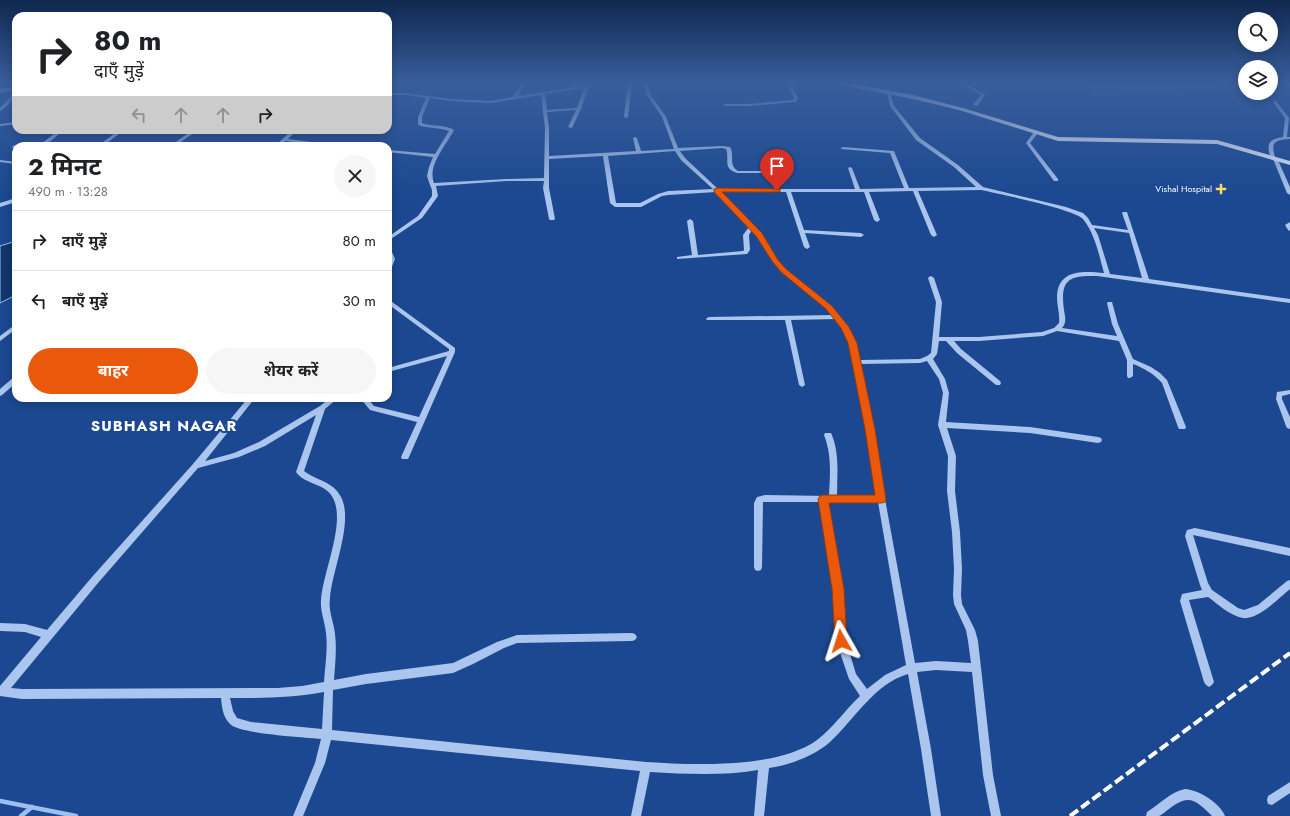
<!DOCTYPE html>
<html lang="hi">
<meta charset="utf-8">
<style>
body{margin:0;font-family:Jost,"Noto Sans Devanagari",sans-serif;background:#f6f6f6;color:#202124;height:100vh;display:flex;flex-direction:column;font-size:15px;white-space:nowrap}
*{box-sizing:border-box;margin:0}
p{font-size:13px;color:#757577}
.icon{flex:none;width:22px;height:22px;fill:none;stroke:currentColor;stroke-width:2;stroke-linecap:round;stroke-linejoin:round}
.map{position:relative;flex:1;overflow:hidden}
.details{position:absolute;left:12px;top:142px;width:380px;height:260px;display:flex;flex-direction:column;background:#fff;border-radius:12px;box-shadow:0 2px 10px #0003}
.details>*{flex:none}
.hud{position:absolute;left:12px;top:12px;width:380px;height:122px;border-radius:12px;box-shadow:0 2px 10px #0003;background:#fff;color:#202124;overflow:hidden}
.buttons{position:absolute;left:1238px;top:12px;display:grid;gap:8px}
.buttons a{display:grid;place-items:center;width:40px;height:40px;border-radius:50%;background:#fff;box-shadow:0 2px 10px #0003;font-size:20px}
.pin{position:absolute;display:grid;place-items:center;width:34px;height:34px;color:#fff;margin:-41px -17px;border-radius:50% 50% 50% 0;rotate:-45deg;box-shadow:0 0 4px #0007}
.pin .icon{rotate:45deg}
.me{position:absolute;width:44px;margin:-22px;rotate:354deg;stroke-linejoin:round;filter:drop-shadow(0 0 3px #0008)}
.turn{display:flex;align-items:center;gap:14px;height:84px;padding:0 16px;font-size:18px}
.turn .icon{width:52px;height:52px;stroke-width:2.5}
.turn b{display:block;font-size:28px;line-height:34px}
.lanes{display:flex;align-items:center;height:38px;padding:0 16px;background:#0003;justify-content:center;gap:20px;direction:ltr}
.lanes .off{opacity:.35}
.round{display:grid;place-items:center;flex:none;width:42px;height:42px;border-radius:21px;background:#f6f6f6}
.overview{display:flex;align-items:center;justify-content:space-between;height:68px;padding:0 16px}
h1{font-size:24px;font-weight:700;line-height:30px}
.action{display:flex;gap:8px;margin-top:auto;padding:8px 16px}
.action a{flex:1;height:46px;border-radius:24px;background:#ea580c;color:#fff;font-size:16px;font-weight:700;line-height:46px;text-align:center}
.action a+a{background:#f6f6f6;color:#202124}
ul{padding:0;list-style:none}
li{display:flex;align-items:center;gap:12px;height:60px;padding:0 16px;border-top:1px solid #e0e0e0}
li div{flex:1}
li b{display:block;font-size:15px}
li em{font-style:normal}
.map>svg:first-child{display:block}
.green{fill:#2459a9}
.water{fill:#12356e;stroke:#9dbff0}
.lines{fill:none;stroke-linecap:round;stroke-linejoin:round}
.stream{stroke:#9dbff0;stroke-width:4.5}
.minor{fill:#aac5ee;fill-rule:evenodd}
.major{fill:#f1f6ff;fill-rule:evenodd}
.rail{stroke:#fff;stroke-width:4;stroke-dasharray:10 4;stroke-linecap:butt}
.route{fill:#ea580c;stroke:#983908}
.poi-dot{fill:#ffda67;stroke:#1b4890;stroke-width:1.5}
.labels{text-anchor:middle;stroke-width:4;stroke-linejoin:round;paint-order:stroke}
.far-poi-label{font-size:9px;fill:#fff;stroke:#1b4890;text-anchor:end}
.district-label{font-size:15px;font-weight:bold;letter-spacing:1px;fill:#fff;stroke:#1b4890}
</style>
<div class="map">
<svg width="1290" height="816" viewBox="0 0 1290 816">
<rect width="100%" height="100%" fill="#1b4890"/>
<path class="green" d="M 1079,82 L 1244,82 L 1245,85 L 1097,96 Z"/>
<path class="water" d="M 16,241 L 16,295 L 0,303 L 0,246 Z"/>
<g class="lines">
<path class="stream" d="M 0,801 L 76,816
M 21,816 L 32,807"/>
<path class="minor" d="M 522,82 L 526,82 L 518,96 L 581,86 L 593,82 L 601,82 L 589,86 L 581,109 L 572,128 L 568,127 L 576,110 L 547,112 L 549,128 L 549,156 L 636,151 L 633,138 L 635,137 L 637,138 L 641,151 L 674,149 L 662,117 L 646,94 L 643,82 L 647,82 L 650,94 L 666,117 L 678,148 L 722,146 L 730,147 C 735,155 728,165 738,171 L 776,171 L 778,175 L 779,189 L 855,189 L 848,168 L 850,167 L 852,168 L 860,189 L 904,188 L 890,153 L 841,149 L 841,148 L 843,147 L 894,151 L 909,188 L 976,187 L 954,167 L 916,140 L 890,106 L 887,93 L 890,92 L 894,106 L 920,138 L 958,165 L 983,187 L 1066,207 L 1083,213 L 1088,218 L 1092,225 L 1128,230 L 1122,213 L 1123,212 L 1127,212 L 1149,279 L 1290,299 L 1290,303 L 1097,276 C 1068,275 1060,280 1064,310 C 1065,317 1067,322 1062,328 L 1117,336 L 1112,324 L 1107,303 L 1108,302 L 1112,302 L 1118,324 L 1133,359 L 1151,367 L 1160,373 L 1167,380 L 1186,427 L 1185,429 L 1179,429 L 1178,427 L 1162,383 C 1154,374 1144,368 1133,364 L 1133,376 L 1130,378 L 1128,378 L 1127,376 L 1127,360 L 1119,341 L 1057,331 L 1043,336 L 979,341 L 954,341 L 961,349 L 1000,381 L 1001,383 L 1000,385 L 996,385 L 957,353 L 946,341 L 939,341 L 937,354 L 933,359 L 945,379 L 949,393 L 946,422 L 1030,427 L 1098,437 L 1101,438 L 1102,440 L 1101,442 L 1098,443 L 1030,433 L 947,428 L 956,456 L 955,491 L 960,532 L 962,569 L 961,595 L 962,604 L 975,630 L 978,641 L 993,775 L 1001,816 L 991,816 L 983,775 L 972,672 L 936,670 L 917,672 L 931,749 L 941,816 L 931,816 L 921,749 L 908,674 C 874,684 855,719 830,742 C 814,756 790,765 769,768 L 764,816 L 754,816 L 758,770 C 723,776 686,774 650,772 L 641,816 L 631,816 L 640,771 L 331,740 L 325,763 L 303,816 L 293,816 L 315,763 L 321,739 C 305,737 239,734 230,724 C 223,717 222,708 221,698 L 22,699 L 0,696 L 0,686 L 41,637 L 25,632 L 0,631 L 0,623 L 25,624 L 47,630 L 92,577 L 193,464 L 248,398 L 255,398 L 205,461 L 234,453 L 259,442 L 320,406 L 330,398 L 338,398 L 325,409 L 304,471 C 317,481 333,481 341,497 C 354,522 332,570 330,598 C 328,611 334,622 335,634 C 337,649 335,665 334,680 L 366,674 L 453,663 L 497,642 L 517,635 L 632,633 L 635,634 L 637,637 L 635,640 L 632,641 L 517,643 L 504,648 L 473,664 L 453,673 L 366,684 L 333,690 L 332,730 L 646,762 C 694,765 777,769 817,740 C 833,728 845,710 860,696 L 849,679 L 836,641 L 834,589 L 820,502 L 763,502 L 762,567 L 761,570 L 758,571 L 755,570 L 754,567 L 754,503 L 757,497 L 765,495 L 829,496 C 830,475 832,455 824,435 L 825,433 L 831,433 C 840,453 837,475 837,496 L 877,496 L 866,429 L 854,362 L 846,334 L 836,319 L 791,320 L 805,385 L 802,387 L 799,385 L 785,320 L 707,320 L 706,319 L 707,318 L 709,317 L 832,315 L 820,302 L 781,271 L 773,262 L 757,235 L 752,230 L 749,235 L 750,250 L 747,254 L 677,259 L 677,257 L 692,255 L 687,221 L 690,219 L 693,221 L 698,255 L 743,251 L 744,250 L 743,235 L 749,227 L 716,192 L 668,195 L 662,196 L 641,207 L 615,207 L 610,203 L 603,156 L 549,159 L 549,188 L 555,219 L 554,220 L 550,220 L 549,219 L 543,188 L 544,181 L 506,181 L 436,186 L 438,196 L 422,218 L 388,241 L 388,237 L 418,216 L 432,196 L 432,190 L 430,185 L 427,176 L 429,167 L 433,157 L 388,152 L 388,150 L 435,154 L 449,131 C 439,127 429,129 418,125 L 418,117 L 426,98 L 406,95 L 388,95 L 388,93 L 406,93 L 450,99 L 491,101 L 513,97 ZM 583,88 L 584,88 L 577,108 L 547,110 L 545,94 ZM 541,95 L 545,128 L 544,178 L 506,179 L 434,183 C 427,165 446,146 454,130 C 445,124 433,127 422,123 L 422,117 L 430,98 L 450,101 L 491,103 ZM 722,148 L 726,149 C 730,160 722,168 737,173 L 773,173 L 774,189 L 718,189 L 685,158 L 680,151 ZM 675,151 L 681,160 L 713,189 L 668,191 L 658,194 L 640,203 L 616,203 L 608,156 ZM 981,190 C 999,194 1074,209 1083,219 C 1095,234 1099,255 1104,273 C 1083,271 1057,269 1057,298 C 1057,306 1060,314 1059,323 L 1054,328 L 1042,332 L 979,337 L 939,337 L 942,302 L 934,278 L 931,276 L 929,277 L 928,278 L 936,302 L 931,353 L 927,356 L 920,359 L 860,360 L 852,334 L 840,316 L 824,300 L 785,269 L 777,260 L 761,233 L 721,192 L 786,192 L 804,247 L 807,249 L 810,247 L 805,233 L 861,237 L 864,235 L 861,233 L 804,230 L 791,192 L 864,192 L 874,220 L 877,222 L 880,220 L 869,192 L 913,191 L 931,235 L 934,237 L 937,235 L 918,191 ZM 1094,228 L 1129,233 L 1142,278 L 1110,274 L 1098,235 ZM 927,361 L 939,379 L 943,393 L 938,425 L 948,456 L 947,491 L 952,532 L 954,569 L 953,595 L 954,604 L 966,630 L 968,641 L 971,663 L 936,661 L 915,663 L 885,499 L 874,429 L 861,364 L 920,363 ZM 316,415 L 296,472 C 305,485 326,483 333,498 C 346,523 323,572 321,600 C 320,611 325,622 326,633 C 328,649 325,666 324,682 L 302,686 L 278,688 L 22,689 L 11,688 L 98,583 L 198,468 L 239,457 L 265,446 ZM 827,502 L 878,502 L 906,665 L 885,675 L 867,689 L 856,674 L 846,641 L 842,589 ZM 324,692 L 322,729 L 251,722 L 237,718 L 233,711 L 230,698 C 262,698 293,698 324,692 Z
M 628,82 L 632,83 L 628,117 L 626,118 L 624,117 Z
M 791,82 L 795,82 L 793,88 L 798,98 L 796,102 L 749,106 L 725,106 L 723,105 L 725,104 L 749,104 L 793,100 L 794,98 L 789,88 Z
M 958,82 L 964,82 L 984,94 L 985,95 L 977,106 L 973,105 L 981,95 Z
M 1284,83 L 1290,84 L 1290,86 L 1284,85 Z
M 14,89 L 16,89 C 16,98 7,107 0,111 L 0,108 L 9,98 Z
M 1274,101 L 1276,101 L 1289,118 L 1287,137 L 1290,137 L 1290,139 C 1276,140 1270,141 1275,157 L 1277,158 L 1290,187 L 1290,195 L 1287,193 L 1273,159 L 1271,158 C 1266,145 1268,139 1283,137 L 1285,118 L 1273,102 Z
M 16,122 L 16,124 L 0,126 L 0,124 Z
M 59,130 L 64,130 L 47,144 L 102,143 L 119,130 L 124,130 L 103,146 L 24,146 L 26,145 L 41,144 Z
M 193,130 L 198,130 L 175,146 L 170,146 Z
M 292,130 L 297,130 L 288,139 L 336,145 L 338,146 L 324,146 L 285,141 L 280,146 L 275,146 Z
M 1034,132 L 1038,133 L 1030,143 L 1058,179 L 1058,181 L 1054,181 L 1026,143 Z
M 14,145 L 16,145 L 18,146 L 16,146 L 16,148 L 12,148 L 12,147 Z
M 0,160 L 16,162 L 16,164 L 0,162 Z
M 16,198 L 16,202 L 0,207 L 0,203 Z
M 1290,222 L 1290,231 L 1288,230 L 1285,225 Z
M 388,249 L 392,252 L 395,259 L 391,269 L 388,271 L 388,262 L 389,259 Z
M 388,299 L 455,348 L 455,352 L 409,457 L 408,459 L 402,459 L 401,457 L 417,422 L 370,410 L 360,398 L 367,398 L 374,406 L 419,417 L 447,356 L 388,372 L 388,368 L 449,351 L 449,349 L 388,304 Z
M 16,324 L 16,329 L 0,341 L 0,336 Z
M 14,377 L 16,377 L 16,383 L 2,395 L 0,396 L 0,389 Z
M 1290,390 L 1290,394 L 1282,396 L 1282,399 L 1290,417 L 1290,429 L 1287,428 L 1286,426 L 1276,399 L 1277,392 Z
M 1195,528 L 1290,548 L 1290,556 L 1193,535 L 1208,583 L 1212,590 L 1238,608 L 1244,610 L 1258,605 L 1287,581 L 1290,580 L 1290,589 C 1279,598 1258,620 1243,618 C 1230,616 1218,604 1208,597 L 1189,600 L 1214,682 L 1212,685 L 1209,687 L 1206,685 L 1204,682 L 1180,601 L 1182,594 L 1202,590 L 1200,585 L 1185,536 L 1187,530 Z
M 1290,782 L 1290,793 L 1272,805 L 1268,804 L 1267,800 L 1268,796 Z
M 1185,789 C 1199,790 1220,803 1225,816 L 1212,816 C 1196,800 1189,793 1169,809 C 1166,811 1162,815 1159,816 C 1155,816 1150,816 1146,816 L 1147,812 C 1160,804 1170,792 1185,789 Z"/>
<path class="major" d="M 601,82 L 668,82 L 665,84 L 604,84 Z
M 827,82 L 842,82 L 913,95 L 963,108 L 1058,137 L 1217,140 L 1290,161 L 1290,165 L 1217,144 L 1058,141 L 959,110 L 913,99 Z
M 16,86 L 16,90 L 0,93 L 0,89 Z"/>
<path class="rail" d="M 1070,816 L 1290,653"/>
</g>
<linearGradient id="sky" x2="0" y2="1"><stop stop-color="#0f284f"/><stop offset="0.42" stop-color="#395e9c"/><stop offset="1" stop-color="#395e9c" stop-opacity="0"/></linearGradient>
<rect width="1290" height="197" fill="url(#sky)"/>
<path class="route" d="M 717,188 L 780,189 L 780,192 L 722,192 L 762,233 L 778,260 L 786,269 L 832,306 L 849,327 L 857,343 L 875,429 L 886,499 L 885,502 L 881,503 L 829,503 L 844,589 L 847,641 L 846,645 L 841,647 L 837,645 L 835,641 L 832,589 L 818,499 L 820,496 L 823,495 L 875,495 L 865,429 L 848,343 L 841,328 L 826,309 L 781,272 L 772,261 L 756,236 L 714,192 L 714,189 Z"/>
<path class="poi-dot" d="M1219 183h4v4h4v4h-4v4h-4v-4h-4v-4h4z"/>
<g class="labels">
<g class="far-poi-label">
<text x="1212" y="192">Vishal Hospital</text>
</g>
<g class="district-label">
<text x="164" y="431">SUBHASH NAGAR</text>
</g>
</g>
</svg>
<div class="buttons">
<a><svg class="icon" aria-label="search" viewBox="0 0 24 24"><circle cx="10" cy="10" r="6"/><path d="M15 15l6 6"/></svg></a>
<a><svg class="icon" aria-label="layers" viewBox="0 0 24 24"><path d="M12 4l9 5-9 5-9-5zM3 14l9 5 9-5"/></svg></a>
</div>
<div class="pin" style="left:777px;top:190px;background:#d93025"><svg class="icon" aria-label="arrive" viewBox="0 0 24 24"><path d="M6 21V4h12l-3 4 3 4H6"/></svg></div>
<svg class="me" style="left:841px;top:641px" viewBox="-20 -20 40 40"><path d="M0-17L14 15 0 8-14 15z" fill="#ea580c" stroke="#fff" stroke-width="4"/></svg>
<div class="hud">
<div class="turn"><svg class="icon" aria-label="right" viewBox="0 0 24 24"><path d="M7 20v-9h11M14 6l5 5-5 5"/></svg><div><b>80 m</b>दाएँ मुड़ें</div></div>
<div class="lanes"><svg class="icon off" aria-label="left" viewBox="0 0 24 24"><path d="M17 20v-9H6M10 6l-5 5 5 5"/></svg><svg class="icon off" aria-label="ahead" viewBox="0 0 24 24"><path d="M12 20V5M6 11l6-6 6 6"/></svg><svg class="icon off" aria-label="ahead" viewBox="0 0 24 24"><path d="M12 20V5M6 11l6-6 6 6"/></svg><svg class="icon" aria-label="right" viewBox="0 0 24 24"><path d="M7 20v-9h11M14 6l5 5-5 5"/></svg></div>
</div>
<section class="details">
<div class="overview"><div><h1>2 मिनट</h1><p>490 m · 13:28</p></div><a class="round"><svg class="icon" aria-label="close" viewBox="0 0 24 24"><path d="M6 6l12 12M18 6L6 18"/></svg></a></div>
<ul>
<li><svg class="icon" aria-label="right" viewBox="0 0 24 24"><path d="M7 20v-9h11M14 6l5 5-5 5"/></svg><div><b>दाएँ मुड़ें</b></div><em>80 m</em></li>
<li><svg class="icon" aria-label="left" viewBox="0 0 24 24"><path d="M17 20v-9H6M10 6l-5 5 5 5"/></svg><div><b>बाएँ मुड़ें</b></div><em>30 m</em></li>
</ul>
<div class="action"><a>बाहर</a><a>शेयर करें</a></div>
</section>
</div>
